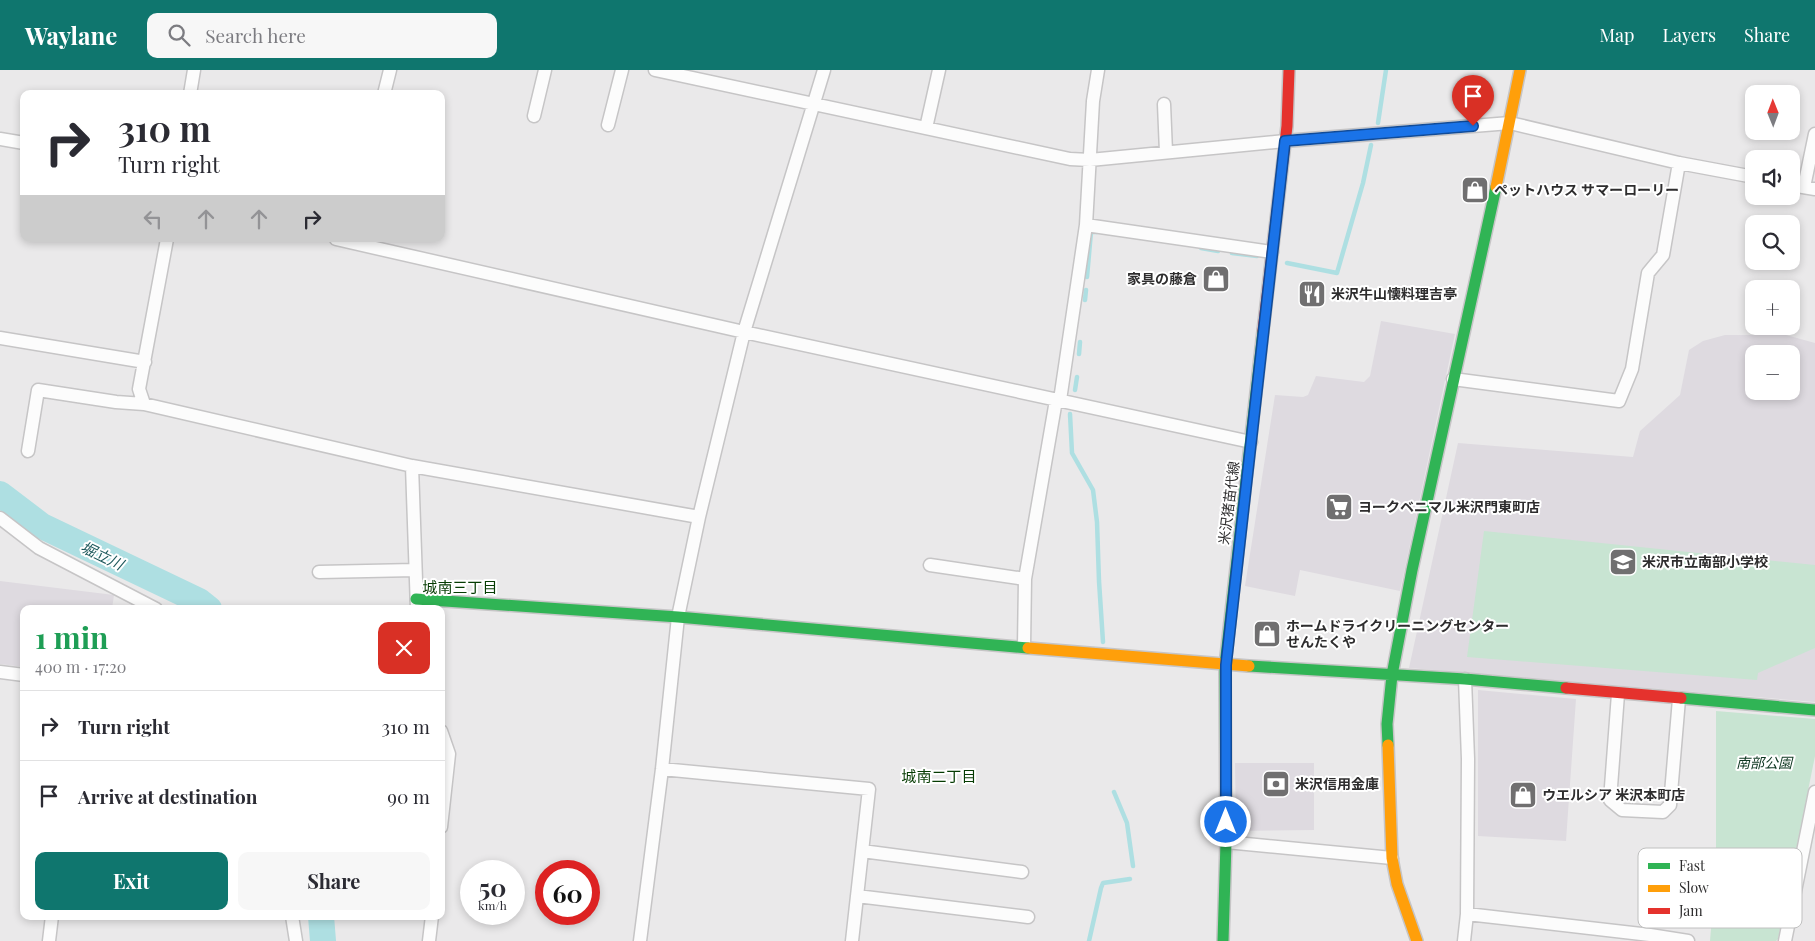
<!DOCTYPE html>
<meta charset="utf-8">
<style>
body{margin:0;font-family:"Playfair Display","Noto Sans JP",serif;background:#f7f7f7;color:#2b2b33;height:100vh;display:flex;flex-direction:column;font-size:19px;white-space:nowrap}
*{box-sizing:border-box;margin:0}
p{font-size:16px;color:#7c7c81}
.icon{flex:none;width:28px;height:28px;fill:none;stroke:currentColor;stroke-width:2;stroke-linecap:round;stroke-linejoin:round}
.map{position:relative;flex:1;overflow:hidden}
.details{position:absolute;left:20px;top:535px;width:425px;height:315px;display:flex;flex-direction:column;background:#fff;border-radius:10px;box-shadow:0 2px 8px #0003}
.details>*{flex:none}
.banner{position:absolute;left:20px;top:20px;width:425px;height:152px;border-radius:10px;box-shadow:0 2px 8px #0003;background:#fff;color:#2b2b33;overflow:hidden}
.needle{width:32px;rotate:359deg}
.controls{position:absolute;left:1745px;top:15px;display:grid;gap:10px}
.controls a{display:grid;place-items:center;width:55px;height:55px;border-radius:10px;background:#fff;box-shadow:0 2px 8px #0003;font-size:25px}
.speed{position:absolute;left:460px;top:790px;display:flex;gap:10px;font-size:25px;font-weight:700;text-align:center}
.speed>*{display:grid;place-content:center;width:65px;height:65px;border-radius:50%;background:#fff;box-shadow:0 2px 8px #0003;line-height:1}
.speed small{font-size:12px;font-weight:400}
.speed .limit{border:8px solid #d22;background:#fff;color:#111}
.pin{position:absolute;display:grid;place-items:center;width:42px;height:42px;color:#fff;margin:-51px -21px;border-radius:50% 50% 50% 0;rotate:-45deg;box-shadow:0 0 5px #0007}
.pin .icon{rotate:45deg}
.me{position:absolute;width:55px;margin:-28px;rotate:0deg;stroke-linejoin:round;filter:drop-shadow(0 0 4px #0008)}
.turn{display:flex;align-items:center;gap:18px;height:105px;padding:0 15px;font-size:22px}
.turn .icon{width:65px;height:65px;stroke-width:2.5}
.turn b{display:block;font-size:35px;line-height:42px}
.lanes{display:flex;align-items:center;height:48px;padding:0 15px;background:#0003;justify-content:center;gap:25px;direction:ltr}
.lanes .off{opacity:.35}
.round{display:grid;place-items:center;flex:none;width:52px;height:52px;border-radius:10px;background:#f7f7f7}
.head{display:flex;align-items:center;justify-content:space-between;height:85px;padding:0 15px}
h1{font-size:30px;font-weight:700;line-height:38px;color:#1e9e55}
.primary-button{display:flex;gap:10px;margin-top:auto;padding:10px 15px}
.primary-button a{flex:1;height:58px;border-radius:10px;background:#0f766e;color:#fff;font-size:20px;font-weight:700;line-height:58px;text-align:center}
.primary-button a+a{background:#f7f7f7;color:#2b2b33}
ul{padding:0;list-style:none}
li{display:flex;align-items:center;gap:15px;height:70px;padding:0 15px;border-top:1px solid #e1e1e2}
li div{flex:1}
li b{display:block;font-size:19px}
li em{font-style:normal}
header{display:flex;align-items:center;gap:30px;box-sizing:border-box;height:70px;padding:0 25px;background:#0f766e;color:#fff}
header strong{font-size:24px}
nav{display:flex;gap:28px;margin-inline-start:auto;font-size:18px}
.search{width:350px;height:45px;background:#f7f7f7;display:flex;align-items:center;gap:12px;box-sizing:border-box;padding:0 18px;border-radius:10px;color:#7c7c81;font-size:19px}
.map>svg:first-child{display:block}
.built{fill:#dedae0;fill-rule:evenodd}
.green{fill:#c8e4d2}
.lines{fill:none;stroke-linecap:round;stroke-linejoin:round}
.stream{stroke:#aedfe2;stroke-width:4.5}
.river{stroke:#aedfe2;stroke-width:26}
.street-casing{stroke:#c6c5c6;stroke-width:15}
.fast-casing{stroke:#c6c5c6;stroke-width:14}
.slow-casing{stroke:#c6c5c6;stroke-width:14}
.jam-casing{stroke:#c6c5c6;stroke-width:14}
.street{stroke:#fcfcfc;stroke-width:12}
.fast{stroke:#30b455;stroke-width:11}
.slow{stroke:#ff9f0a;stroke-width:11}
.jam{stroke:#e5322d;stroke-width:11}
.route-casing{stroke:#114b97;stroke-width:12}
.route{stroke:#1a73e8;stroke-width:9}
.labels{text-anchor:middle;stroke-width:4;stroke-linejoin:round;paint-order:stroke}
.poi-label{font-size:14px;font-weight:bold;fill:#2e2d2e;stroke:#fff;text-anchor:start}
.street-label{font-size:14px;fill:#2e2d2e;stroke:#fff}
.park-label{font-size:14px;font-style:italic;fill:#0c351f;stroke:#fff}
.water-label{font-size:15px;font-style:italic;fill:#1d585b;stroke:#fff}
.neighbourhood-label{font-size:15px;fill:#063c03;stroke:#fff}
.key{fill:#fff;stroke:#c0c0c0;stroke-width:1}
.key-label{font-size:14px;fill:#2e2d2e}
</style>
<header>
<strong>Waylane</strong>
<div class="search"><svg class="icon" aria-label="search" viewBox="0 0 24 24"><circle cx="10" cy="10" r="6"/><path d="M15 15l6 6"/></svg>Search here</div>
<nav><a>Map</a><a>Layers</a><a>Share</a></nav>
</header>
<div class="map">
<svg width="1815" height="871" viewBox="0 0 1815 871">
<rect width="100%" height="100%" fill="#eae9ea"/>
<path class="built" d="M 1381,251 L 1455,264 L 1400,521 L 1300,500 L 1295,526 L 1245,516 L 1275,325 L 1303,327 L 1308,325 L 1316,306 L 1364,312 L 1370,306 Z
M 1725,265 L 1786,265 L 1815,273 L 1815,632 L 1409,598 L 1458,373 L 1633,387 L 1640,361 L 1680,325 L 1689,280 L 1703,271 ZM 1754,284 L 1791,284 L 1791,321 L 1754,321 Z
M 0,511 L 114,525 L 112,539 L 24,539 L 24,597 L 0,594 Z
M 1478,620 L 1576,629 L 1566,771 L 1478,766 Z
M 1235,693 L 1314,693 L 1314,760 L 1236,761 Z"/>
<path class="green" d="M 1484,461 L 1815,495 L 1815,578 L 1758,603 L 1757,610 L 1467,587 Z
M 1716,641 L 1815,649 L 1815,686 L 1778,869 L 1776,871 L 1710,871 L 1713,834 L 1716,834 Z"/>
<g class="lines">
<path class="stream" d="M 1378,53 L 1386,0
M 1201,178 L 1218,181
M 1232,183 L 1257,186
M 1287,193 L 1337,203 L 1363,113 L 1371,75
M 1087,207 L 1091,162 L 1097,162
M 1085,230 L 1086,220
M 1079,284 L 1080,272
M 1075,320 L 1077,307
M 1070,344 L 1072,383 L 1093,420 L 1097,452 L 1099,511 L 1103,572
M 1114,722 L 1127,753 L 1133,796
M 1089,871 L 1101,818 L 1103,813 L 1130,809"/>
<path class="river" d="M 0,424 L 42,456 L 199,531 L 209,539
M 321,846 L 323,871"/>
<g class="street-casing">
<path id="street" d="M 655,0 L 1070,89 L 1090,90 L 1285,71 L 1510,53 L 1679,93 L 1754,107
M 190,24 L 194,0
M 384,24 L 390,0
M 1164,34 L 1166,82
M 534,46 L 545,0
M 608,55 L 622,0
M 926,58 L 939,0
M 0,69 L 24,73
M 1791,115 L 1815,119
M 1804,117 L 1815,64
M 1086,155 L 1272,182
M 167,169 L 139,319 L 144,334 L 412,396 L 699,447
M 336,169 L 744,262 L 1251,372
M 0,268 L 145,292
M 1453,309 L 1619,331 L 1632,299 L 1648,203 L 1663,185 L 1679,93
M 28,381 L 38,320 L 116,332 L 144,334
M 412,396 L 417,539
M 0,448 L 39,478 L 156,539
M 930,495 L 1025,509
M 319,502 L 415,500
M 1024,576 L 1025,509 L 1055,336 L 1060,330 L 1086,155 L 1093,31 L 1098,0
M 0,602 L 24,605
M 1618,624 L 1610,730 L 1622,740 L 1663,742 L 1670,735 L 1679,629
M 441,661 L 449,684 L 441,757
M 662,699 L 869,719 L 852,871
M 1226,772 L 1392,788
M 862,781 L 1022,802
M 857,826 L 1028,847
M 1467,844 L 1650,865 L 1688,871
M 292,846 L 296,871
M 49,871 L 52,846
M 429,871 L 432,846
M 640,871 L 662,699 L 678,547 L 699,447 L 744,262 L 824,0
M 1464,871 L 1467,844 L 1468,689 L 1465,609
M 1785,871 L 1815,722"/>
</g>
<g class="fast-casing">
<path id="fast" d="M 416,529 L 678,547 L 1028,578
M 1249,596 L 1465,609 L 1566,618
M 1681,628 L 1815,640
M 1388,675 L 1387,654 L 1392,605 L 1412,500 L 1496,117
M 1223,871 L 1226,772 L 1225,595 L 1263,261"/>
</g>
<g class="slow-casing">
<path id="slow" d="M 1496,117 L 1520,0
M 1028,578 L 1249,596
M 1388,675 L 1392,788 L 1397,814 L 1417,871"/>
</g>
<g class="jam-casing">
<path id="jam" d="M 1263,261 L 1287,56 L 1289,0
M 1566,618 L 1681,628"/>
</g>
<use href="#street" class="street"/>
<use href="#fast" class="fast"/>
<use href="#slow" class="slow"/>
<use href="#jam" class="jam"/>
</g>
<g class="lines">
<g class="route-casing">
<path id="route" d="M 1226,752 L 1226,595 L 1285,71 L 1473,56"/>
</g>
<use href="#route" class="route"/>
</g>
<defs>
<g id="shop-square" transform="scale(1.4375)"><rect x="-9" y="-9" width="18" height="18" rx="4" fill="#706f70" stroke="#fff"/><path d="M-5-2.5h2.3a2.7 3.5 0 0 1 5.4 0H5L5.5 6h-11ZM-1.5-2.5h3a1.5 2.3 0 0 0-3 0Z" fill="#fff"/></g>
<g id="restaurant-square" transform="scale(1.4375)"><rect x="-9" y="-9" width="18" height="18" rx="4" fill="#706f70" stroke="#fff"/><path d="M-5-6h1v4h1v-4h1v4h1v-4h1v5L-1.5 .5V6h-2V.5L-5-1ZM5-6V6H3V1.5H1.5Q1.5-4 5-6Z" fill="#fff"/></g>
<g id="supermarket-square" transform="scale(1.4375)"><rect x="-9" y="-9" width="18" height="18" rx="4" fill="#706f70" stroke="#fff"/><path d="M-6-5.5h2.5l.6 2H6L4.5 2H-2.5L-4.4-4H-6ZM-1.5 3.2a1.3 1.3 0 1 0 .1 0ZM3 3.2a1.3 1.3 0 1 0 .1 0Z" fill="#fff"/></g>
<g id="school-square" transform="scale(1.4375)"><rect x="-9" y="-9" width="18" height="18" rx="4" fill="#706f70" stroke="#fff"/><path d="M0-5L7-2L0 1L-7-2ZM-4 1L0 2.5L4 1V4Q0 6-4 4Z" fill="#fff"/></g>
<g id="bank-square" transform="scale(1.4375)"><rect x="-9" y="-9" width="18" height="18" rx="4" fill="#706f70" stroke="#fff"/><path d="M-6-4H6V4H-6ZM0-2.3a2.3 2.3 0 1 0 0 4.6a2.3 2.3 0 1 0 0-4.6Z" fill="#fff"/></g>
</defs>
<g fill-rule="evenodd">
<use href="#shop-square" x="1475" y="120"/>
<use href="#shop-square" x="1216" y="209"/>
<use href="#restaurant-square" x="1312" y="224"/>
<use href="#supermarket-square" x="1339" y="437"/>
<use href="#school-square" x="1623" y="492"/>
<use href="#shop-square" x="1267" y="564"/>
<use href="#bank-square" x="1276" y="714"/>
<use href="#shop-square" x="1523" y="725"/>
</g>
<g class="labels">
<g class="poi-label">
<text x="1494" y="125">ペットハウス サマーローリー</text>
<text x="1197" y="214" text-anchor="end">家具の藤倉</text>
<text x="1331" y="229">米沢牛山懐料理吉亭</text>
<text x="1358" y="442">ヨークベニマル米沢門東町店</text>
<text x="1642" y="497">米沢市立南部小学校</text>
<text x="1286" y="561">ホームドライクリーニングセンター<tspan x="1286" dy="16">せんたくや</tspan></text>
<text x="1295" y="719">米沢信用金庫</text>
<text x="1542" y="730">ウエルシア 米沢本町店</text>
</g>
<g class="street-label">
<text transform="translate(1229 433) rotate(-83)" y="5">米沢猪苗代線</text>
</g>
<g class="park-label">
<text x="1764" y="698">南部公園</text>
</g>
<g class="water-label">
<text transform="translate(102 486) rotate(26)" y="5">堀立川</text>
</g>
<g class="neighbourhood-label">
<text x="460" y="523">城南三丁目</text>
<text x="939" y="712">城南二丁目</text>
</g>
</g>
<rect x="1638" y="778" width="164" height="80" rx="8" class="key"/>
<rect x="1648" y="793" width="22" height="6" fill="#30b455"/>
<rect x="1648" y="815" width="22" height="7" fill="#ff9f0a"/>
<rect x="1648" y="838" width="22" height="6" fill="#e5322d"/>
<g class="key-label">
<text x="1679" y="801">Fast</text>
<text x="1679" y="823">Slow</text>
<text x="1679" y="846">Jam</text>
</g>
</svg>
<div class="controls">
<a><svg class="needle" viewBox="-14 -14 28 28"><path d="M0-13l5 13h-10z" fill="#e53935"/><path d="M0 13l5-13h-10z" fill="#7c7c81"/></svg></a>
<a><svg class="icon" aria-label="sound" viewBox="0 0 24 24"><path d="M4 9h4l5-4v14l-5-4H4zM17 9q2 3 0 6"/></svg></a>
<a><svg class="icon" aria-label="search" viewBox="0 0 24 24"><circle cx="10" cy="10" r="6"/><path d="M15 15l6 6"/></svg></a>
<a>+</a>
<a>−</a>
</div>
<div class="speed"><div>50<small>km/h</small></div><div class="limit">60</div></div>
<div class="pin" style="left:1473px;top:56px;background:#d93025"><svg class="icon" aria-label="arrive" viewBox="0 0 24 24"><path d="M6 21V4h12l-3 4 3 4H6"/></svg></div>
<svg class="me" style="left:1226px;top:752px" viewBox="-20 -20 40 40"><circle r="17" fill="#1a73e8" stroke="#fff" stroke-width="3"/><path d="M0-11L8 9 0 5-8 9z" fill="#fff"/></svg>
<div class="banner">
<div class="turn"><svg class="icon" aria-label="right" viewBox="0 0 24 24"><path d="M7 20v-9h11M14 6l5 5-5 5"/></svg><div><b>310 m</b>Turn right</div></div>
<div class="lanes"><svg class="icon off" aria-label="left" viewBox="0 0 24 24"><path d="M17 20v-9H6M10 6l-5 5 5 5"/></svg><svg class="icon off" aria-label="ahead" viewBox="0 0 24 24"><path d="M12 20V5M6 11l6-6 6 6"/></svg><svg class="icon off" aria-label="ahead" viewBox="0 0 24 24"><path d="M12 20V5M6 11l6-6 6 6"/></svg><svg class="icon" aria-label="right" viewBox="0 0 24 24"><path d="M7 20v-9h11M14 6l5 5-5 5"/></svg></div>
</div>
<section class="details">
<div class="head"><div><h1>1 min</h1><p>400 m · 17:20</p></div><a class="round" style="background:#d93025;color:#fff"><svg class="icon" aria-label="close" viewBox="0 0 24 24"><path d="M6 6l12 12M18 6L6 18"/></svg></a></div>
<ul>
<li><svg class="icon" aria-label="right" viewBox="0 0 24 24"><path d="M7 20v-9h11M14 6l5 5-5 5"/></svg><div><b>Turn right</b></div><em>310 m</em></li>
<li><svg class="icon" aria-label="arrive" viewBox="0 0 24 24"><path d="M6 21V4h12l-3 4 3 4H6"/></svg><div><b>Arrive at destination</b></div><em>90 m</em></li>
</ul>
<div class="primary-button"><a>Exit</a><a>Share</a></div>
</section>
</div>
